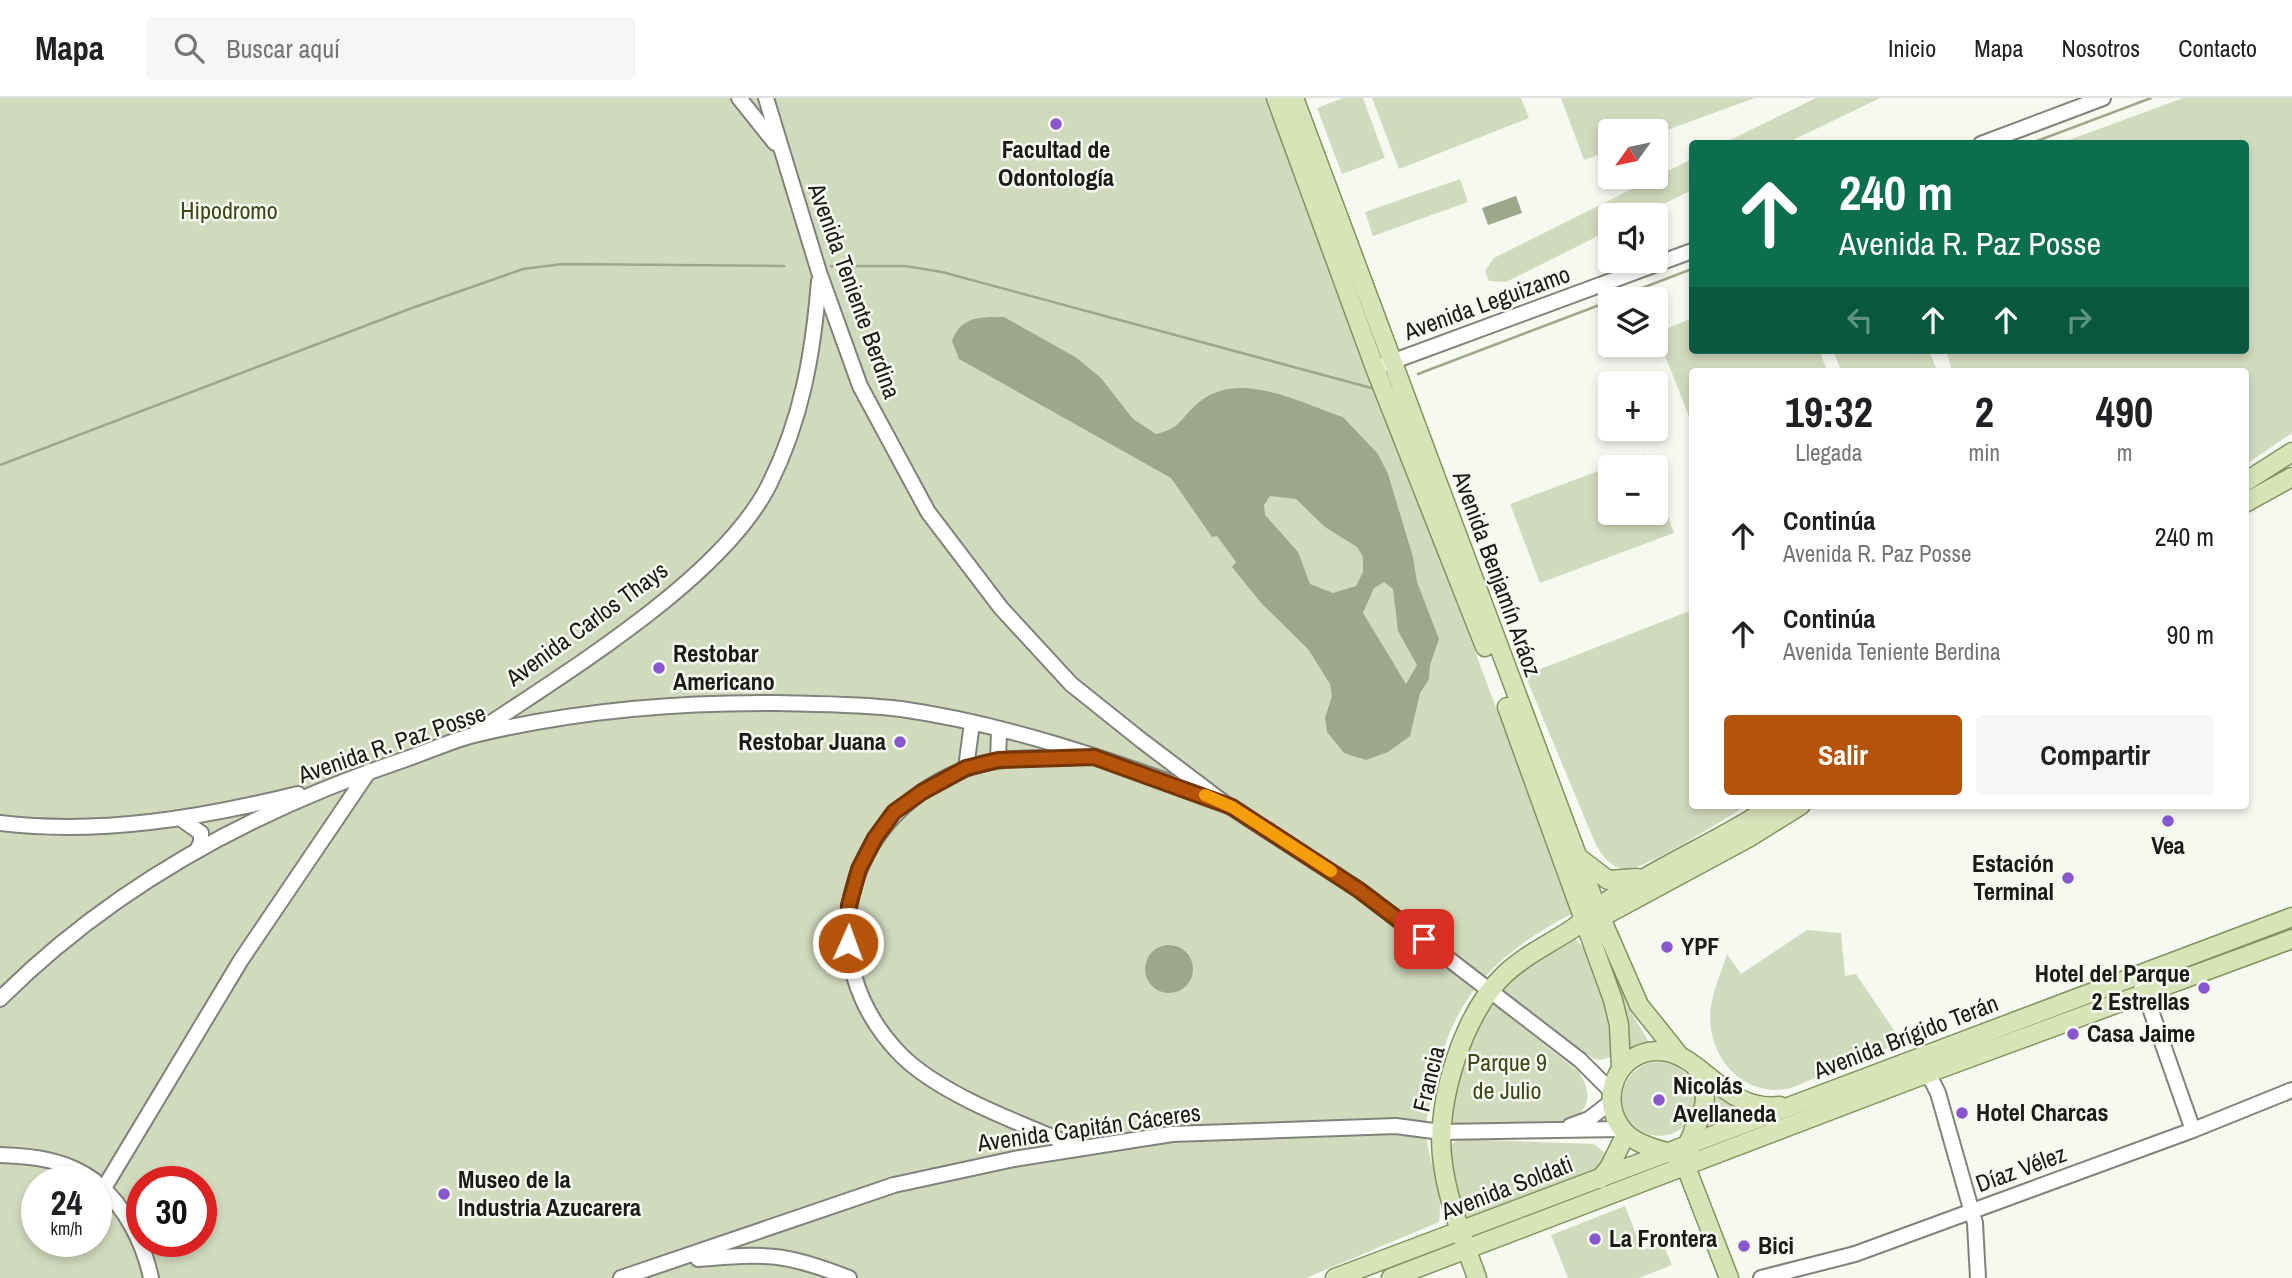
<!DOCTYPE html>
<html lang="es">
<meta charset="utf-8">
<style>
body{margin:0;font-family:"Archivo Narrow",sans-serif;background:#f6f6f6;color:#202124;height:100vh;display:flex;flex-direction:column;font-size:26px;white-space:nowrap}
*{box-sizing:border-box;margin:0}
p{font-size:23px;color:#757577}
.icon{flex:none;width:38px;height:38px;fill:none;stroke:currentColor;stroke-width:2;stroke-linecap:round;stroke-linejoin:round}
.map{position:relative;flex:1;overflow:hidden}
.panel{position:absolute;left:1689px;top:270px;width:560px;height:441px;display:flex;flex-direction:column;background:#fff;border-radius:7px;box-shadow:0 4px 10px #0003}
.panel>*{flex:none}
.hud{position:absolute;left:1689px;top:42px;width:560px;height:214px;border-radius:7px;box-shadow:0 4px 10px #0003;background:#0b6e4f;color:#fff;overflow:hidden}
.needle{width:46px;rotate:237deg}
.tools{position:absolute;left:1598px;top:21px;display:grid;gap:14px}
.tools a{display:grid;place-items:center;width:70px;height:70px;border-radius:7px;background:#fff;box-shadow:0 4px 10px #0003;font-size:35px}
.speed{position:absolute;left:21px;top:1068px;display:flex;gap:14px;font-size:35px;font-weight:700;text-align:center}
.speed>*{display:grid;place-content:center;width:91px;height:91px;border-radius:50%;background:#fff;box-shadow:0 4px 10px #0003;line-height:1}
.speed small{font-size:18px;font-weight:400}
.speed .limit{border:10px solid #d22;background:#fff;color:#111}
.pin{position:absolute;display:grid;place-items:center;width:60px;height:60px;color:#fff;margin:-30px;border-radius:14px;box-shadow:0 4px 10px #0006}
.me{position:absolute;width:77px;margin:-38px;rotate:2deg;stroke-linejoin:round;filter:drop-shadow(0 0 5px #0008)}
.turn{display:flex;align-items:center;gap:24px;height:147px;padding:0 35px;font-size:32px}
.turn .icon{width:91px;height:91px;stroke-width:2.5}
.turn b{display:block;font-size:49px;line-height:60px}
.lanes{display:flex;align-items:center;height:66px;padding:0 35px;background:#0003;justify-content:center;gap:35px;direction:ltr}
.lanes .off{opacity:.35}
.eta{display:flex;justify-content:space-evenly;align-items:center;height:119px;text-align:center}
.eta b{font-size:42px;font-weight:800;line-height:49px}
.primary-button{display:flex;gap:14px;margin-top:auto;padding:14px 35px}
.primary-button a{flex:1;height:80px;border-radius:7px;background:#b45309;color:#fff;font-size:28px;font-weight:800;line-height:80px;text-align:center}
.primary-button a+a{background:#f6f6f6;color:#202124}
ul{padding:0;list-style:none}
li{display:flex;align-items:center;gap:21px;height:98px;padding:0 35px}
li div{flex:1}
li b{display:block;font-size:26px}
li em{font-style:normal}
header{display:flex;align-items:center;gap:42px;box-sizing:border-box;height:98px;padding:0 35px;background:#fff;border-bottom:2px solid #e0e0e0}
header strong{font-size:33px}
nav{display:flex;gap:38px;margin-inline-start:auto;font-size:24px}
.search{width:490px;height:63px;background:#f6f6f6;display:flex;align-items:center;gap:18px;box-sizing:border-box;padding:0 24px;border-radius:7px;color:#757577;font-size:26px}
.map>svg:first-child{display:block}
.green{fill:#d2dabe;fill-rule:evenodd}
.water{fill:#9fa78b;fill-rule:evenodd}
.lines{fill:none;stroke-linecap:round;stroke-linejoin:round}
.stream{stroke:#9fa78b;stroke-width:2.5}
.minor-casing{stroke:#81837b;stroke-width:18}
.major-casing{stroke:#859160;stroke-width:21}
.minor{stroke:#fff;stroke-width:14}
.major{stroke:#d9e3b8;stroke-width:18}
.route-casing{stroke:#753606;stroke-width:18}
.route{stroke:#b45309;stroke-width:12}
.slow{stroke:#f59e0b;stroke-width:12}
.poi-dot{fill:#8856ce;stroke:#f6f9f0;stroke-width:2.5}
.labels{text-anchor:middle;stroke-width:5;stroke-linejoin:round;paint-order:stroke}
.poi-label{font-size:24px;font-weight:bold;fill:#1a1b17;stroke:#f6f9f0;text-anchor:start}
.park-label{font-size:24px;fill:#3c4616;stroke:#f6f9f0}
.street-label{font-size:24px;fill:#1a1b17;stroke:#f6f9f0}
</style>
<header>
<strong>Mapa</strong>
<div class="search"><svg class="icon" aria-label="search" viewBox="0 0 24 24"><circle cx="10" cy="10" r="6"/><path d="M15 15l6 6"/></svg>Buscar aquí</div>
<nav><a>Inicio</a><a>Mapa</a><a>Nosotros</a><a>Contacto</a></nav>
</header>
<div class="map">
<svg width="2292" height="1180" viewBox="0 0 2292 1180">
<rect width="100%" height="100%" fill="#f6f9f0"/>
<path class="green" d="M 0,0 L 1268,0 L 1573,815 C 1495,856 1452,899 1434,987 C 1432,1002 1425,1020 1426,1035 C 1429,1068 1444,1088 1439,1124 L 1306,1180 L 0,1180 ZM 37,1083 L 96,1083 L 96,1143 L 37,1143 ZM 142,1083 L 201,1083 L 201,1143 L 142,1143 Z
M 1343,0 L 1363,0 L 1385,60 L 1342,76 L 1317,10 Z
M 1372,0 L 1521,0 L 1529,20 L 1399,71 Z
M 1561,0 L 1755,0 L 1656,36 L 1656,33 L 1610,33 L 1610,53 L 1584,62 Z
M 1816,0 L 1880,0 L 1787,45 L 1724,45 Z
M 2183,0 L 2292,0 L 2292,335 L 2245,367 L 2245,273 L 1952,273 L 1946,252 L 2245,252 L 2245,46 L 2061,45 Z
M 1692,61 L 1692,92 L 1641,117 L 1610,117 L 1610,132 L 1506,184 L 1489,183 L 1485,173 L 1494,160 Z
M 1460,81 L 1468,104 L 1373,138 L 1365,114 Z
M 1692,220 L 1692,252 L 1819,252 L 1827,272 L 1692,273 L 1692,326 L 1656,235 Z
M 1833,252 L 1929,252 L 1937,273 L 1841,273 Z
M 1644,356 L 1649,369 L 1610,369 L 1610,415 L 1656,415 L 1656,386 L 1674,435 L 1540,485 L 1510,406 Z
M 1692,512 L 1692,707 L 1748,707 C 1725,720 1646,773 1624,771 C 1610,769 1602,757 1596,747 L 1525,577 Z
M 1807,832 L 1841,835 L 1845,878 L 1856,876 L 1902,944 L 1791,990 C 1746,1001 1710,963 1710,919 C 1710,899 1721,875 1727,856 L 1741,876 Z
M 1598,838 L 1631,914 L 1649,944 L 1649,947 L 1629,955 Z
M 1574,840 C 1597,856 1619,931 1612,958 L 1602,962 L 1594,961 L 1504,894 L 1503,887 L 1523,869 Z
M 1494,906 L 1579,974 C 1588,988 1593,1005 1577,1018 C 1562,1031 1471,1027 1447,1027 C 1455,984 1467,941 1494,906 Z
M1622 1001a37 37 0 1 1 74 0a37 37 0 1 1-74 0Z
M 1717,996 L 1747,1018 L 1709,1033 Z
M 1458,1041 L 1594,1046 L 1604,1054 L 1605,1063 L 1592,1076 L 1465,1123 L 1447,1051 Z
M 1625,1108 L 1642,1152 L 1663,1145 L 1672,1167 L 1639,1180 L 1568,1180 L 1551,1137 Z"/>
<path class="water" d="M 1516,98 L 1522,115 L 1488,127 L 1482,110 Z
M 1004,219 L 1077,260 L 1101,280 L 1133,321 L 1156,336 C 1182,330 1180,320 1198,305 C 1239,270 1299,305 1343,319 L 1378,356 L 1388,376 L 1413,459 L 1417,484 L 1439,541 L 1430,567 L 1429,581 L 1420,595 L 1410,638 L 1388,654 L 1366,662 L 1344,655 L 1327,634 L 1325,620 L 1332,598 L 1330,586 L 1308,551 L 1262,506 L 1232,469 L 1236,464 L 1217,438 L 1212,439 L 1171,380 L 959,261 L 952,243 C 961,218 980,219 1004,219 ZM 1270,398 L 1296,401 L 1325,429 L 1357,449 L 1363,459 L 1363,474 L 1356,488 L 1333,495 L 1310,486 L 1298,454 L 1265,417 L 1264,407 ZM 1384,484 L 1393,491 L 1398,533 L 1417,567 L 1406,586 L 1363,515 L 1374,490 Z
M1145 871a24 24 0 1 1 48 0a24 24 0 1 1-48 0Z"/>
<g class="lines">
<path class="stream" d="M 2029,46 L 2151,0
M 831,168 L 905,168 L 942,174 L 1375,291
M 1613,201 L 1692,171
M 1418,276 L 1610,203
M 0,367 L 412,210 L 523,171 L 563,166 L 784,168"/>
<g class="minor-casing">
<path id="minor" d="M 739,0 L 775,45
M 766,0 L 819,174 L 860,288 L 928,414 L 1001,510 L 1071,586 L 1141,642 L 1223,704 L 1359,792 L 1580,962 L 1611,993
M 1981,46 L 2103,0
M 1375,270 L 1692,153
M 476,635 C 564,575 721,482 769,387 C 802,321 813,256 819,183
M 998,662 L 999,633
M 966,670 L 972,625
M 181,721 L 201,735 L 201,745 L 197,752
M 0,725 C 101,737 200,720 298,696
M 2138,876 L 2193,1032
M 0,901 C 113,788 256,711 406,661 C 429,653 451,643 474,637 C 573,613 676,604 778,605 C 819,606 860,606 901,611 C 1006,626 1110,662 1208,698
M 1918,971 L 1932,983 L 1938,995 L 1975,1125 L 1978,1180
M 1570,1028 L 1589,1021 L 1611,1004
M 1079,1050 C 1025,1027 942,998 901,957 C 808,862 842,720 963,672 C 999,657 1041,661 1079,659
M 0,1057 C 34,1058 67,1062 95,1083
M 98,1086 C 125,1108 144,1146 151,1180
M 104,1090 L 241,862 L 369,673
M 698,1161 C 766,1155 786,1155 849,1180
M 621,1180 L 894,1087 L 1014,1061 L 1172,1036 L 1396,1028 L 1441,1034 L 1621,1031
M 1761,1180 L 1855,1156 L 2193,1032 L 2292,992"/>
</g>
<g class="major-casing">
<path id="major" d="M 1276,0 L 1375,270 L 1485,549
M 1294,0 L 1597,811 L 1639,907 L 1679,957
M 2245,384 L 2292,354
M 2245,405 L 2292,379
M 1507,609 L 1613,902 L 1619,927 L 1621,971
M 1579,760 L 1608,782 L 1637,780
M 1598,821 L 1748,740 L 1801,707
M 1693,1033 L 1686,1069 L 1729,1180
M 1689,1043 C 1702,1017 1713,1001 1697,972
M 1676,1057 C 1658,1051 1635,1047 1623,1032 C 1598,1002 1616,954 1657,953 C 1701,952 1723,1015 1780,1008
M 1600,1081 L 1609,1070 L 1626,1036
M 1335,1180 L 2292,819
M 1391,1180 L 1931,974 L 2292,841
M 1477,1180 C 1463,1140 1446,1100 1442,1058 C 1436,1003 1464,914 1505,876 C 1526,856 1552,845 1575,829 C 1588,819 1599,808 1613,799 C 1665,765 1723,741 1774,707"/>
</g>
<use href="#minor" class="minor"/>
<use href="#major" class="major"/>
</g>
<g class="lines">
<g class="route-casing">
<path id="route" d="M 848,845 L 849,807 L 859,771 L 875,740 L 894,714 L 922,694 L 966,670 L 998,662 L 1094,659 L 1232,709 L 1359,792 L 1424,841"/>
</g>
<use href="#route" class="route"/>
<path class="slow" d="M 1205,697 L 1232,709 L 1331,773"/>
</g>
<g class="poi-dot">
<circle cx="1056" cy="26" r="7"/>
<circle cx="659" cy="570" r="7"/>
<circle cx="900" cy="644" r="7"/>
<circle cx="2168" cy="723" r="7"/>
<circle cx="2068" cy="780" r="7"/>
<circle cx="1667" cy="849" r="7"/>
<circle cx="2204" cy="890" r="7"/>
<circle cx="2073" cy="936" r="7"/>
<circle cx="1659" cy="1002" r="7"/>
<circle cx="1962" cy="1015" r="7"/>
<circle cx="444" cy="1096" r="7"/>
<circle cx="1595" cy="1141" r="7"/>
<circle cx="1744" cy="1148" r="7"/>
</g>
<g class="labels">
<g class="poi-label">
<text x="1056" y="60" text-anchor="middle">Facultad de<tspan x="1056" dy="28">Odontología</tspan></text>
<text x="673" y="564">Restobar<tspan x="673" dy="28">Americano</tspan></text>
<text x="886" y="652" text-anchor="end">Restobar Juana</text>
<text x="2168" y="756" text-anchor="middle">Vea</text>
<text x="2054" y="774" text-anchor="end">Estación<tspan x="2054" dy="28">Terminal</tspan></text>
<text x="1681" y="857">YPF</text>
<text x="2190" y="884" text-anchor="end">Hotel del Parque<tspan x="2190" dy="28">2 Estrellas</tspan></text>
<text x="2087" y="944">Casa Jaime</text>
<text x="1673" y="996">Nicolás<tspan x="1673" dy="28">Avellaneda</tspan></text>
<text x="1976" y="1023">Hotel Charcas</text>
<text x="458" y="1090">Museo de la<tspan x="458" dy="28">Industria Azucarera</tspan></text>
<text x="1609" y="1149">La Frontera</text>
<text x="1758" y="1156">Bici</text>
</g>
<g class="park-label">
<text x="229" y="121">Hipodromo</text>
<text x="1507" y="973">Parque 9<tspan x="1507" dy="28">de Julio</tspan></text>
</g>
<g class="street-label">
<text transform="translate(854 193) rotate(70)" y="8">Avenida Teniente Berdina</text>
<text transform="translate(1487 205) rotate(-20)" y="8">Avenida Leguizamo</text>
<text transform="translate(1497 476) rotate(70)" y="8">Avenida Benjamín Aráoz</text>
<text transform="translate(587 526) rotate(-36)" y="8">Avenida Carlos Thays</text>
<text transform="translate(392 646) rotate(-19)" y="8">Avenida R. Paz Posse</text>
<text transform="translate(1906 939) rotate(-21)" y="8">Avenida Brígido Terán</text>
<text transform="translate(1429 981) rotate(-76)" y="8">Francia</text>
<text transform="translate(1089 1030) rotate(-8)" y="8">Avenida Capitán Cáceres</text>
<text transform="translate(2021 1071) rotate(-20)" y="8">Díaz Vélez</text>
<text transform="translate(1507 1090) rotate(-21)" y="8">Avenida Soldati</text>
</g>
</g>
</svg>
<div class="tools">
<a><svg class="needle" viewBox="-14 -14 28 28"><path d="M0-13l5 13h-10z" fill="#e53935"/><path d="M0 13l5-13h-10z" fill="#757577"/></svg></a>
<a><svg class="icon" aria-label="sound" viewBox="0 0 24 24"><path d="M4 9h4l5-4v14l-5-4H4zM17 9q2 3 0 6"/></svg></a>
<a><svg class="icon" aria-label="layers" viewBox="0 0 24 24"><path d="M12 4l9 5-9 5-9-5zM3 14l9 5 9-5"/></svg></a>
<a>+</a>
<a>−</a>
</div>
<div class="speed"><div>24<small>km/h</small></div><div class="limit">30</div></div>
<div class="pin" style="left:1424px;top:841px;background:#d93025"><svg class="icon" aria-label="arrive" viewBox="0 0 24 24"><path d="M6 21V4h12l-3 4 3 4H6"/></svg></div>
<svg class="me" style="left:848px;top:845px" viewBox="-20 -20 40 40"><circle r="17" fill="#b45309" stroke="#fff" stroke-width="3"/><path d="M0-11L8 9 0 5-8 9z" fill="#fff"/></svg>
<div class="hud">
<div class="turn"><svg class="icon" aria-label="ahead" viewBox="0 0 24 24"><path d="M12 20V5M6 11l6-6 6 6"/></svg><div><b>240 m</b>Avenida R. Paz Posse</div></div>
<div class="lanes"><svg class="icon off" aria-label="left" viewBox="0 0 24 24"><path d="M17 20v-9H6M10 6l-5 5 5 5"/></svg><svg class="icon" aria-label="ahead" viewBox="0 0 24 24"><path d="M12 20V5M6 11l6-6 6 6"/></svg><svg class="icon" aria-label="ahead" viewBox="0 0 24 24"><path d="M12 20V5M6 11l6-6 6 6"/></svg><svg class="icon off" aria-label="right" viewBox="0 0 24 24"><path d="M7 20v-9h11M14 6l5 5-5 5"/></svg></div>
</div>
<section class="panel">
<div class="eta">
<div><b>19:32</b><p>Llegada</p></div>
<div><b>2</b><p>min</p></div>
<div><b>490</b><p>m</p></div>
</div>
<ul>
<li><svg class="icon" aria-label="ahead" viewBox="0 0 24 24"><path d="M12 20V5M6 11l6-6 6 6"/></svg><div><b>Continúa</b><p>Avenida R. Paz Posse</p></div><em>240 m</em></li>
<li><svg class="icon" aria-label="ahead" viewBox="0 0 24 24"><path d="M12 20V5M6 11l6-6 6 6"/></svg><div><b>Continúa</b><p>Avenida Teniente Berdina</p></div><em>90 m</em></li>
</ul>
<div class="primary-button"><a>Salir</a><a>Compartir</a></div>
</section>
</div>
